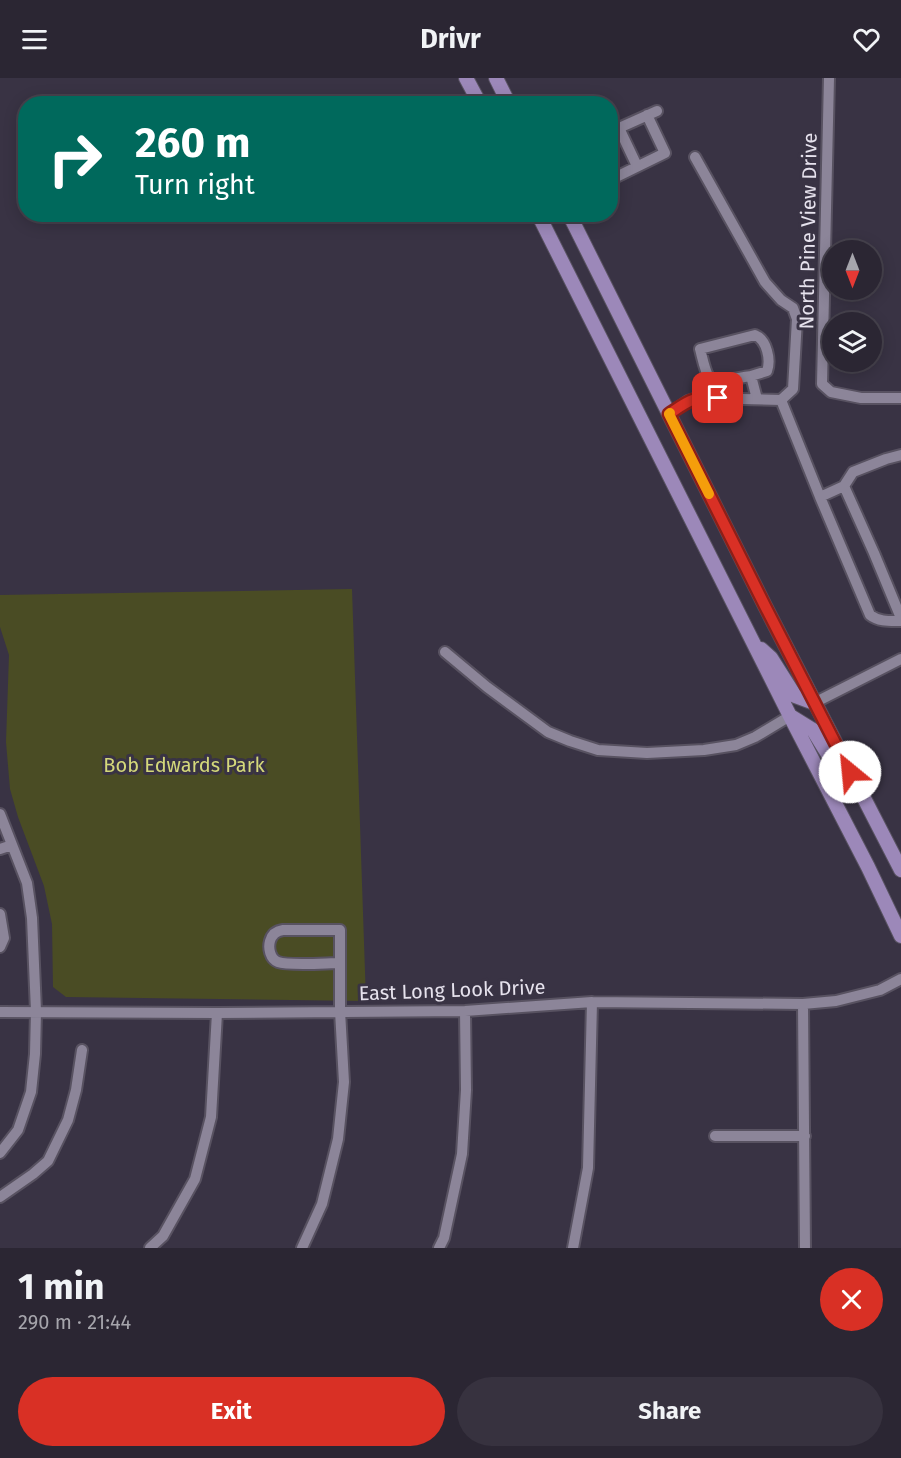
<!DOCTYPE html>
<meta charset="utf-8">
<style>
body{margin:0;font-family:"Fira Sans",sans-serif;background:#37323f;color:#f1f3f6;height:100vh;display:flex;flex-direction:column;font-size:22px;white-space:nowrap}
*{box-sizing:border-box;margin:0}
p{font-size:20px;color:#a6a5ac}
.icon{flex:none;width:33px;height:33px;fill:none;stroke:currentColor;stroke-width:2;stroke-linecap:round;stroke-linejoin:round}
.map{position:relative;height:1170px;overflow:hidden}
.drawer{display:flex;flex-direction:column;background:#2b2633;flex:1}
.drawer>*{flex:none}
.banner{position:absolute;left:18px;top:18px;width:600px;height:126px;border-radius:24px;box-shadow:0 3px 15px #0003,0 0 0 2px #47434e;background:#00695c;color:#fff;overflow:hidden}
.needle{width:39px;rotate:180deg}
.tools{position:absolute;left:822px;top:162px;display:grid;gap:12px}
.tools a{display:grid;place-items:center;width:60px;height:60px;border-radius:50%;background:#2b2633;box-shadow:0 3px 15px #0003,0 0 0 2px #47434e;font-size:30px}
.pin{position:absolute;display:grid;place-items:center;width:51px;height:51px;color:#fff;margin:-26px;border-radius:12px;box-shadow:0 3px 9px #0006}
.me{position:absolute;width:66px;margin:-33px;rotate:332deg;stroke-linejoin:round;filter:drop-shadow(0 0 4px #0008)}
.turn{display:flex;align-items:center;gap:21px;height:126px;padding:0 18px;font-size:27px}
.turn .icon{width:78px;height:78px;stroke-width:2.5}
.turn b{display:block;font-size:42px;line-height:51px}
.round{display:grid;place-items:center;flex:none;width:63px;height:63px;border-radius:32px;background:#37323f}
.head{display:flex;align-items:center;justify-content:space-between;height:102px;padding:0 18px}
h1{font-size:36px;font-weight:700;line-height:45px}
.cta{display:flex;gap:12px;margin-top:auto;padding:12px 18px}
.cta a{flex:1;height:69px;border-radius:36px;background:#d93025;color:#fff;font-size:24px;font-weight:700;line-height:69px;text-align:center}
.cta a+a{background:#37323f;color:#f1f3f6}
header{display:flex;justify-content:space-between;align-items:center;height:78px;padding:0 18px;background:#2b2633;font-size:27px;font-weight:700}
.map>svg:first-child{display:block}
.green{fill:#4a4c24}
.lines{fill:none;stroke-linecap:round;stroke-linejoin:round}
.minor-casing{stroke:#585261;stroke-width:14}
.major-casing{stroke:#585261;stroke-width:16}
.minor{stroke:#8c8599;stroke-width:10}
.major{stroke:#9c88b9;stroke-width:14}
.route-casing{stroke:#8d1f18;stroke-width:15}
.route{stroke:#d93025;stroke-width:10}
.slow{stroke:#f59e0b;stroke-width:10}
.labels{text-anchor:middle;stroke-width:6;stroke-linejoin:round;paint-order:stroke}
.street-label{font-size:20px;fill:#e6e2ed;stroke:#393344}
.park-label{font-size:20px;fill:#d4d87a;stroke:#393344}
</style>
<header><svg class="icon" aria-label="menu" viewBox="0 0 24 24"><path d="M4 6h16M4 12h16M4 18h16"/></svg>Drivr<svg class="icon" aria-label="heart" viewBox="0 0 24 24"><path d="M12 20l-8-8c-3-5 5-10 8-4 3-6 11-1 8 4z"/></svg></header>
<div class="map">
<svg width="901" height="1170" viewBox="0 0 901 1170">
<rect width="100%" height="100%" fill="#393344"/>
<path class="green" d="M 352,511 L 366,923 L 66,919 L 53,909 L 52,846 L 44,808 L 18,739 L 10,711 L 6,664 L 9,577 L 0,549 L 0,517 Z"/>
<g class="lines">
<g class="minor-casing">
<path id="minor" d="M 829,0 L 822,306 L 831,314 L 861,320 L 901,320
M 619,50 L 637,88
M 610,54 L 657,33
M 610,102 L 665,75 L 647,37
M 751,298 C 742,299 715,306 709,299 C 705,294 702,278 700,271 L 755,257 C 767,262 771,282 767,293 L 751,298 L 757,321
M 781,322 L 820,419
M 669,336 L 688,323 L 698,320 L 781,322 L 793,311 L 797,241 L 793,230 L 781,222 L 765,204 L 695,79
M 844,408 L 853,394 L 886,381 L 901,377
M 901,540 L 874,475 L 844,408 L 820,419 L 870,537 C 879,544 890,543 901,543
M 445,574 L 487,609 L 548,654 L 570,663 L 598,672 L 647,675 L 704,672 L 736,667 L 755,659 L 790,638
M 814,625 L 901,581
M 0,736 L 27,805 L 32,840 L 36,933 L 35,976 L 31,1014 L 18,1052 L 0,1075
M 0,771 L 12,767
M 0,836 L 4,860 L 0,869
M 803,926 L 805,1170
M 0,934 L 217,935 L 465,933 L 592,924 L 803,926 L 836,923 L 880,912 L 901,901
M 715,1058 L 805,1058
M 0,1119 L 33,1096 L 48,1083 L 68,1042 L 76,1012 L 82,972
M 150,1170 L 163,1158 L 195,1101 L 211,1039 L 217,935
M 302,1170 L 322,1126 L 338,1061 L 344,1004 L 340,933 L 340,852 L 283,852 C 276,853 272,856 270,863 C 268,870 270,881 278,884 C 289,888 327,885 340,885
M 439,1170 L 444,1160 L 462,1076 L 466,1012 L 465,933
M 573,1170 L 588,1090 L 592,924"/>
</g>
<g class="major-casing">
<path id="major" d="M 466,0 L 480,26
M 496,0 L 509,26
M 538,136 L 790,638 L 868,789 L 901,858
M 569,136 L 765,528 L 901,792
M 761,571 L 771,580 L 795,618 L 814,625
M 792,639 L 813,652 L 832,683 L 848,693"/>
</g>
<use href="#minor" class="minor"/>
<use href="#major" class="major"/>
</g>
<g class="lines">
<g class="route-casing">
<path id="route" d="M 718,320 C 692,319 690,322 669,336 L 765,528 L 850,694"/>
</g>
<use href="#route" class="route"/>
<path class="slow" d="M 670,335 L 669,336 L 709,416"/>
</g>
<g class="labels">
<g class="street-label">
<text transform="translate(808 153) rotate(-89)" y="7">North Pine View Drive</text>
<text transform="translate(452 912) rotate(-2)" y="7">East Long Look Drive</text>
</g>
<g class="park-label">
<text x="184" y="694">Bob Edwards Park</text>
</g>
</g>
</svg>
<div class="tools">
<a><svg class="needle" viewBox="-14 -14 28 28"><path d="M0-13l5 13h-10z" fill="#e53935"/><path d="M0 13l5-13h-10z" fill="#a6a5ac"/></svg></a>
<a><svg class="icon" aria-label="layers" viewBox="0 0 24 24"><path d="M12 4l9 5-9 5-9-5zM3 14l9 5 9-5"/></svg></a>
</div>
<div class="pin" style="left:718px;top:320px;background:#d93025"><svg class="icon" aria-label="arrive" viewBox="0 0 24 24"><path d="M6 21V4h12l-3 4 3 4H6"/></svg></div>
<svg class="me" style="left:850px;top:694px" viewBox="-20 -20 40 40"><circle r="19" fill="#fff"/><path d="M0-13L10 11 0 6-10 11z" fill="#d93025"/></svg>
<div class="banner">
<div class="turn"><svg class="icon" aria-label="right" viewBox="0 0 24 24"><path d="M7 20v-9h11M14 6l5 5-5 5"/></svg><div><b>260 m</b>Turn right</div></div>
</div>
</div>
<section class="drawer">
<div class="head"><div><h1>1 min</h1><p>290 m · 21:44</p></div><a class="round" style="background:#d93025;color:#fff"><svg class="icon" aria-label="close" viewBox="0 0 24 24"><path d="M6 6l12 12M18 6L6 18"/></svg></a></div>
<div class="cta"><a>Exit</a><a>Share</a></div>
</section>
